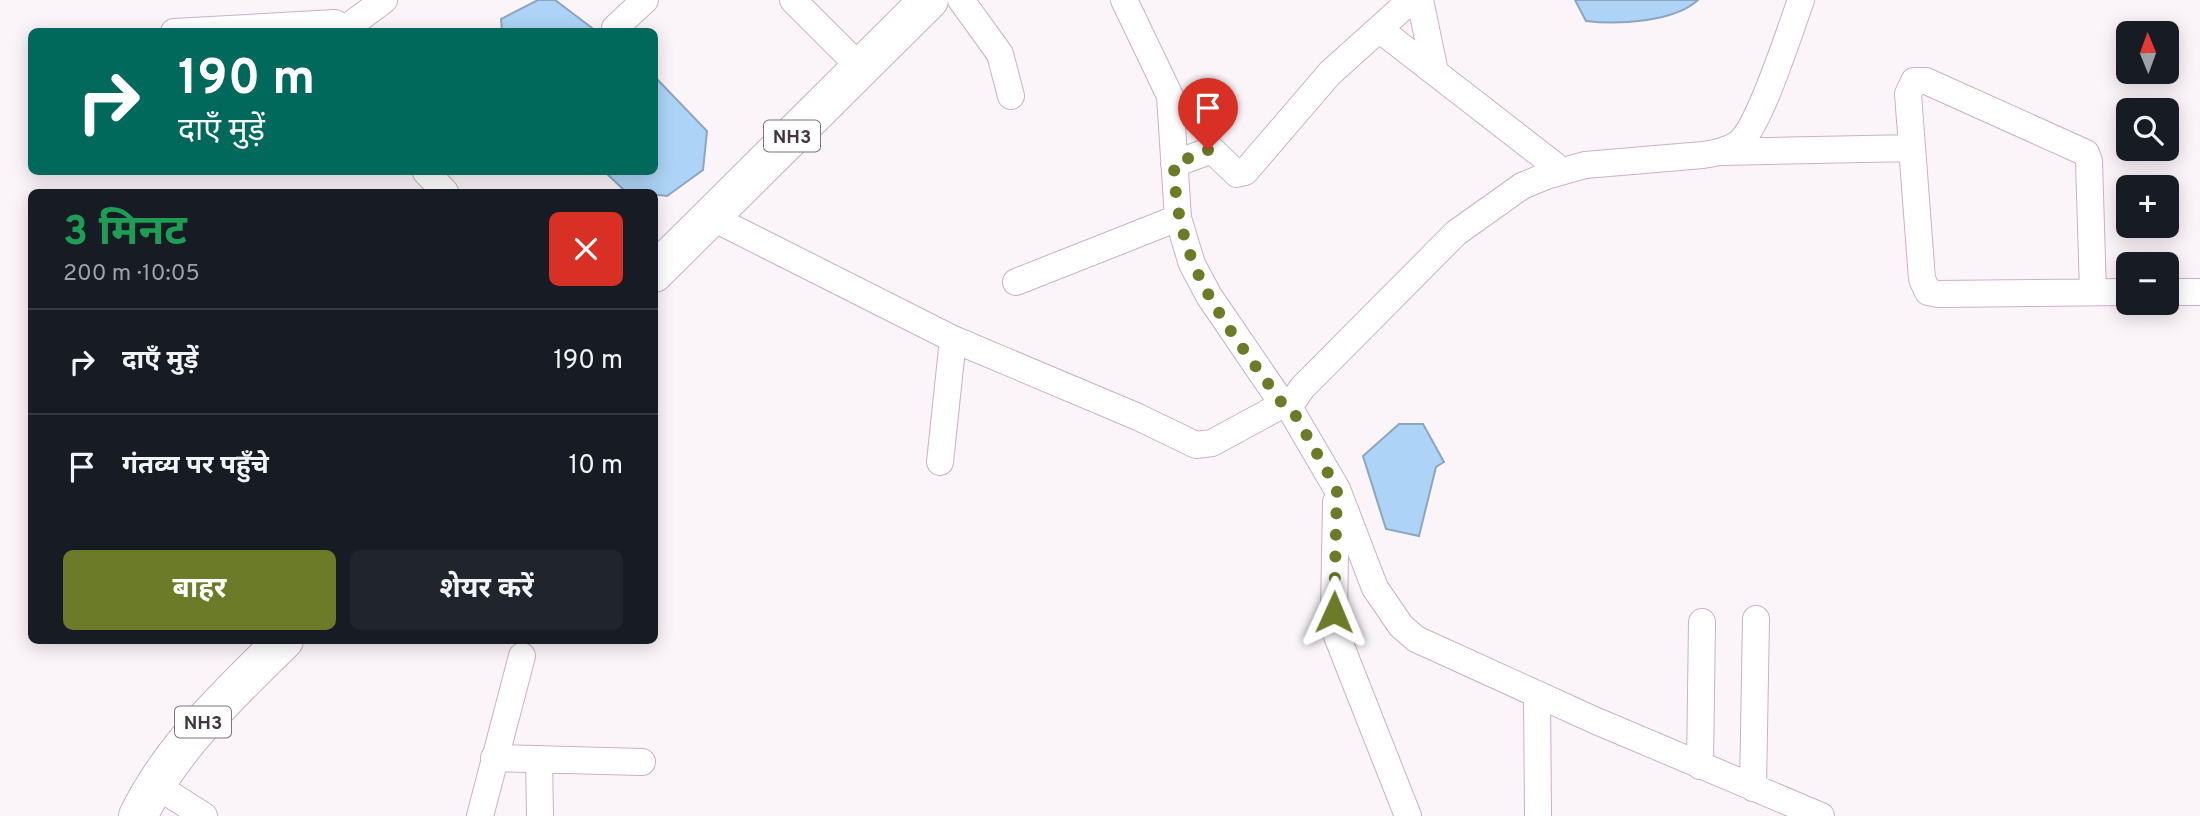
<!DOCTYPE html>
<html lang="hi">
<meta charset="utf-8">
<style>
body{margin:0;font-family:Overpass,"Noto Sans Devanagari",sans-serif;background:#20242c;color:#f1f3f6;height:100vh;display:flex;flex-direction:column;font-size:26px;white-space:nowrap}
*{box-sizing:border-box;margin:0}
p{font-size:23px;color:#9ea1a6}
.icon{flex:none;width:38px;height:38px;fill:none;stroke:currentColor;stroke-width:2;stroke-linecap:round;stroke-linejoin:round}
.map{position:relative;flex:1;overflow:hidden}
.side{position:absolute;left:28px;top:189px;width:630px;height:455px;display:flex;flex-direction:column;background:#171b24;border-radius:10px;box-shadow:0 4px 18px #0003}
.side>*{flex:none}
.top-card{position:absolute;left:28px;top:28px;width:630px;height:147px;border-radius:10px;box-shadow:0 4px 18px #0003;background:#00695c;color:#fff;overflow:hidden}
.needle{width:46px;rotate:359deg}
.controls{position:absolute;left:2116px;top:21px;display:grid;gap:14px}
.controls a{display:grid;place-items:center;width:63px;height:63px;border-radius:10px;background:#171b24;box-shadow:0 4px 18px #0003;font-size:35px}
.pin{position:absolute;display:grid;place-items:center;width:60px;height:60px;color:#fff;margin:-72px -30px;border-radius:50% 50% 50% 0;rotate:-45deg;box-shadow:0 0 7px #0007}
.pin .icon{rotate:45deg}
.me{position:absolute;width:77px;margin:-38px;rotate:1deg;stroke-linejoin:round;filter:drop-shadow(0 0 5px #0008)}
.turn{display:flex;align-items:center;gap:24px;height:147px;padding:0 35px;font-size:32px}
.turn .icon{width:91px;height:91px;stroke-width:2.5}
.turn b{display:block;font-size:49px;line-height:60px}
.round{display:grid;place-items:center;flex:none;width:74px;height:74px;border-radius:10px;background:#20242c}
.head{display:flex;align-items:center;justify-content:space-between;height:119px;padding:0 35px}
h1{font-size:42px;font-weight:700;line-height:52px;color:#1e9e55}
.button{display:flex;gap:14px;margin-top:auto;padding:14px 35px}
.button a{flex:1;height:80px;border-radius:10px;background:#6b7b28;color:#fff;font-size:28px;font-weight:700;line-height:80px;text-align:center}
.button a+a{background:#20242c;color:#f1f3f6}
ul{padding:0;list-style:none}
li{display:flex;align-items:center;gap:21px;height:105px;padding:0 35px;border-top:2px solid #363941}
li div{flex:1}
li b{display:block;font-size:26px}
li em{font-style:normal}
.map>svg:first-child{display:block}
.water{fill:#add4f6;stroke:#8da5c0;stroke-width:2}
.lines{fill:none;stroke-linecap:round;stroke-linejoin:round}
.minor-casing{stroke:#ccafc9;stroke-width:28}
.highway-casing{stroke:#ccafc9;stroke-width:40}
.minor{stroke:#fff;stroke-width:26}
.highway{stroke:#fff;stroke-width:38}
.route{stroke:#6b7b28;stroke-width:12;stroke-dasharray:0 21.6}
.labels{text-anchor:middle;stroke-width:5;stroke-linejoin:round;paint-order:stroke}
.shield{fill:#fff;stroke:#7b727a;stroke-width:2}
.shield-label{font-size:19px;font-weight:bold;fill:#423641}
</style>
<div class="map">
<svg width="2200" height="816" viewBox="0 0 2200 816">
<rect width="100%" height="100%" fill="#fbf5fa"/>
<path class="water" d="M 538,0 L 555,0 L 596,31 L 502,31 L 501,19 Z
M 1575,0 L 1698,0 C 1674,22 1618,25 1586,21 Z
M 655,77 L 707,131 L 703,170 L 667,196 L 625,191 L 605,172 L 654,172 Z
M 1399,424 L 1423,424 L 1444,462 L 1436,467 L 1419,536 L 1386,529 L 1363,456 Z"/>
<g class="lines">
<g class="minor-casing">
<path id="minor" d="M 793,0 L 861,68
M 961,0 L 1000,54 L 1011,96
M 1124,0 L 1170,96 L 1178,218 L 1192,264 L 1209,296 L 1284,406
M 1420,0 L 1435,72
M 615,28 L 645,0
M 1379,29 L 1562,171
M 174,32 L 335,23
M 341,32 L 384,0
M 1722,152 L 1912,148
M 1174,164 L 1212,150 L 1237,174 L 1245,172 L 1330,73 L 1411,0
M 426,172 L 445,192
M 711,217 L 953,339 L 1138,417 L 1196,445 L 1212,443 L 1280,406 L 1289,407 L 1337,489 L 1375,588 L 1401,626 L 1416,639 L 1594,720 L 1821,816
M 1016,282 L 1178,218
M 2093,292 L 2089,161 L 2086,153 L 1926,81 L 1914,81 L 1908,94 L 1922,279 L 1928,292 L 1938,294 L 2128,292
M 2166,292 L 2200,292
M 1289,407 L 1302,388 L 1456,233 L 1522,186 L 1546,176 L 1585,165 L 1703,155 C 1716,153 1728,151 1739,143 C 1760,126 1790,30 1801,0
M 940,462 L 953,339
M 1336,502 L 1334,612 L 1337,636 L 1408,816
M 1537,694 L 1538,816
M 494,758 L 642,762
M 539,759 L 540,816
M 1700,766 L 1702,622
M 154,784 L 204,816
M 1753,788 L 1756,619
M 480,816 L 522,656"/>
</g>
<g class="highway-casing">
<path id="highway" d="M 654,273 L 929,0
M 138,816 C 173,745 229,695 284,640"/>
</g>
<use href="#minor" class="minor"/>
<use href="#highway" class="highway"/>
</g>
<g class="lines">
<path class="route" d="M 1208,150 L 1174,164 C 1176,270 1226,323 1284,406 L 1293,411 L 1337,489 L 1334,612"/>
</g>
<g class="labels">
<g class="shield">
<rect x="764" y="120.5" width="56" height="31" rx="5"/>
<rect x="175" y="706.5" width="56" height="31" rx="5"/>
</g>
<g class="shield-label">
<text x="792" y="143">NH3</text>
<text x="203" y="729">NH3</text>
</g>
</g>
</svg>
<div class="controls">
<a><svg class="needle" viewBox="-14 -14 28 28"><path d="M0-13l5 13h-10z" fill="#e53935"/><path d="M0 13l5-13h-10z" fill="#9ea1a6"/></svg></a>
<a><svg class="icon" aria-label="search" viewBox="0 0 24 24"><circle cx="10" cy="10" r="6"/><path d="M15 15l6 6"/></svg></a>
<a>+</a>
<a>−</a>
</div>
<div class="pin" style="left:1208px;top:150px;background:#d93025"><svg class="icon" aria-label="arrive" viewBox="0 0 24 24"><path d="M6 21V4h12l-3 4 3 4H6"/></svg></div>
<svg class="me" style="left:1334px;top:612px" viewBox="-20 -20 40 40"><path d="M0-17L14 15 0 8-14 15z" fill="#6b7b28" stroke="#fff" stroke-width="4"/></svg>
<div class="top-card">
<div class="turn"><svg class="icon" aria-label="right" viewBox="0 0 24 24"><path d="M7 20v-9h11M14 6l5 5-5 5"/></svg><div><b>190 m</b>दाएँ मुड़ें</div></div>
</div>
<section class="side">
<div class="head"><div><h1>3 मिनट</h1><p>200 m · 10:05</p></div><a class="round" style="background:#d93025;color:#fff"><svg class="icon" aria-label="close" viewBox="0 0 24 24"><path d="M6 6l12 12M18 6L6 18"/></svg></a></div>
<ul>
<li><svg class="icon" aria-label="right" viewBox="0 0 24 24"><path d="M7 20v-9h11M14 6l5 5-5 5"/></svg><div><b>दाएँ मुड़ें</b></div><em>190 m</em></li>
<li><svg class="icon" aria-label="arrive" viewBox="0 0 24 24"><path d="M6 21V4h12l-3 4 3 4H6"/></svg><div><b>गंतव्य पर पहुँचे</b></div><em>10 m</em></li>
</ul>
<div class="button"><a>बाहर</a><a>शेयर करें</a></div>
</section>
</div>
